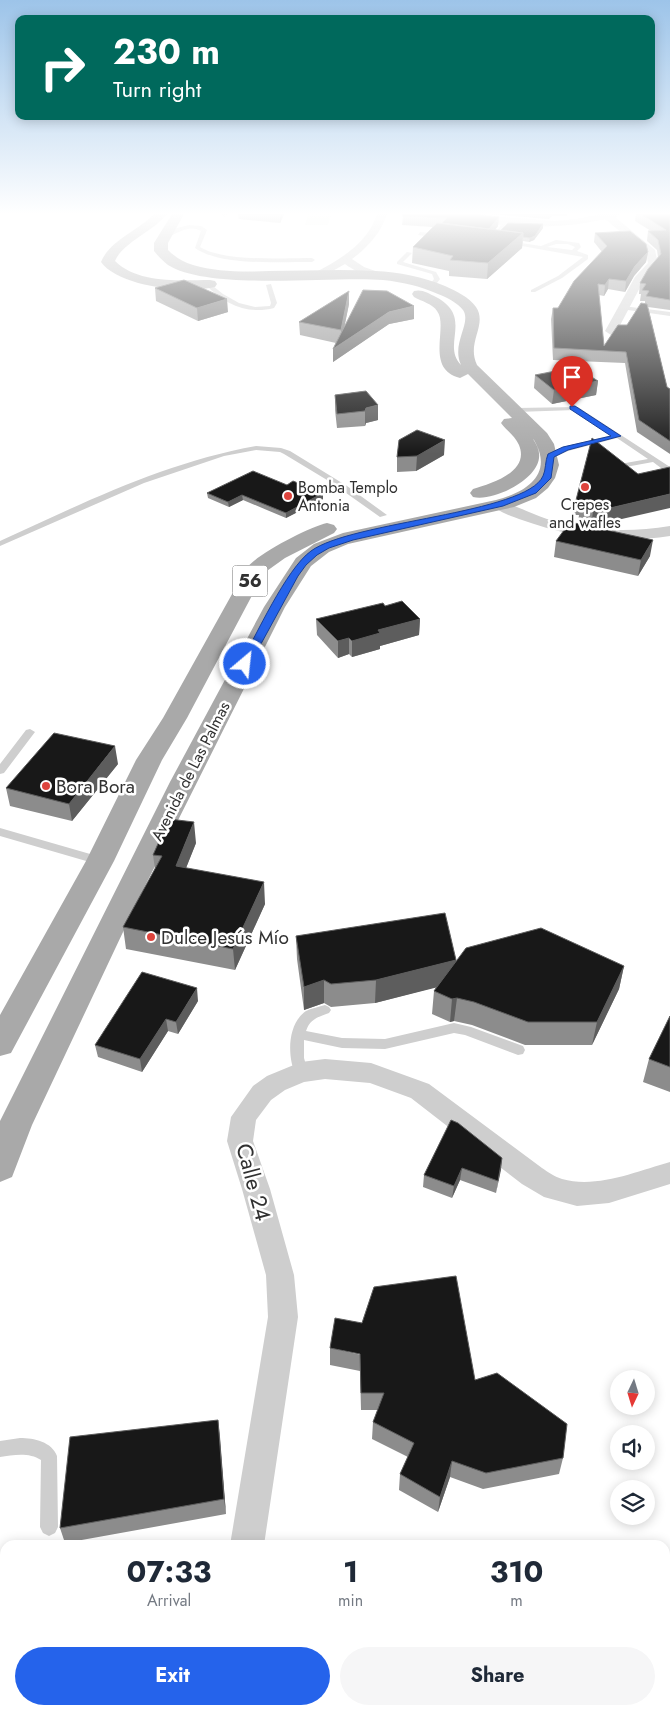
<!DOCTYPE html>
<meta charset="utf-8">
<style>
body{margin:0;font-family:Jost,sans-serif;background:#f6f6f7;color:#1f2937;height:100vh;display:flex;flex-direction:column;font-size:19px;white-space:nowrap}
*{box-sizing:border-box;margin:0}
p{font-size:16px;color:#747a83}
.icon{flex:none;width:28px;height:28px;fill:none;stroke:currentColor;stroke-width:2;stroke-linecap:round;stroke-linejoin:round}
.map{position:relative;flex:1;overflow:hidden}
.panel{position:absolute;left:0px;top:1540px;width:670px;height:175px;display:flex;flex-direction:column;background:#fff;border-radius:15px 15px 0 0;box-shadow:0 2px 12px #0003}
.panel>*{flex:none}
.banner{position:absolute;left:15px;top:15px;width:640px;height:105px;border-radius:10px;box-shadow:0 2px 12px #0003;background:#00695c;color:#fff;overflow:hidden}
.needle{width:32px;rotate:184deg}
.tools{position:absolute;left:610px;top:1370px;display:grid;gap:10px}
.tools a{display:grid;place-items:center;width:45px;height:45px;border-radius:50%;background:#fff;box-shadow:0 2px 12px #0003;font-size:25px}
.pin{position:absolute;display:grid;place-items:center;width:42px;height:42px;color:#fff;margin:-51px -21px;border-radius:50% 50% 50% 0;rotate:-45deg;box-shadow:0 0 5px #0007}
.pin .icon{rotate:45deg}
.me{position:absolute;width:55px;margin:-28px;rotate:28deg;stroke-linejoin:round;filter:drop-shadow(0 0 4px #0008)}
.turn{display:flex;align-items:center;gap:18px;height:105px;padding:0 15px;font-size:22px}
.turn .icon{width:65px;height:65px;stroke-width:2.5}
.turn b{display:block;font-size:35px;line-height:42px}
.eta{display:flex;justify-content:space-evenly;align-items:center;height:85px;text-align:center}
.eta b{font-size:30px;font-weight:700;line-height:35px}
.button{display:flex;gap:10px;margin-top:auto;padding:10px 15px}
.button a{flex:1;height:58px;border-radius:30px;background:#2563eb;color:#fff;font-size:20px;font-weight:700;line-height:58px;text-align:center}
.button a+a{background:#f6f6f7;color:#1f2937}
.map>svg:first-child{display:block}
.green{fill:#e5ede0}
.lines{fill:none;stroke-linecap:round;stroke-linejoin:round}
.lane{fill:#cecece;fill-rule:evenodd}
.street{fill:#cecece;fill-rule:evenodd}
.primary{fill:#a9a9a9;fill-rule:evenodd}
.wall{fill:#8c8c8c}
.shaded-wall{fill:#5d5d5d}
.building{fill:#181818;stroke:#5d5d5d}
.route{fill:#2563eb;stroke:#184099}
.poi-dot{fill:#dd443d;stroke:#fff;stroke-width:2}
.labels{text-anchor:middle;stroke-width:5;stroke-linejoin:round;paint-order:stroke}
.far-poi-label{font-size:16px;fill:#313131;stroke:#fff;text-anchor:start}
.far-street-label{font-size:16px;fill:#313131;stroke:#fff}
.shield{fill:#fff;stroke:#6f6f6f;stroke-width:1}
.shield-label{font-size:18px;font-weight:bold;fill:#313131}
.poi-label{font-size:19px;fill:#313131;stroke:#fff;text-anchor:start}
.near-street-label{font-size:22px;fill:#313131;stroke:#fff}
</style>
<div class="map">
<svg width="670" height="1715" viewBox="0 0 670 1715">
<rect width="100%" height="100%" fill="#fff"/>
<path class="green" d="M 308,214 L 331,214 L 328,225 L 305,225 Z"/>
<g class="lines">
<path class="lane" d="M 222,214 L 227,214 L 224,217 Z
M 504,221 L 509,222 L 493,242 L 489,242 Z
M 189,225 L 201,226 L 207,230 L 200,247 C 224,262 283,258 312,258 L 315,260 L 312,262 C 279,261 223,267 195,248 L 201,231 C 185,222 173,240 162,236 L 177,228 Z
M 420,232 L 440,234 L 443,236 L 440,238 L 418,235 Z
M 556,240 L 579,243 L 581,247 L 577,251 L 588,255 L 588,259 L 562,278 L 535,292 L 531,292 L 531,290 L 558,276 L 583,257 L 505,243 L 508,241 L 541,246 ZM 556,244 L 568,244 L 575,247 L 572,250 L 547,247 Z
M 407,252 L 412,253 L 403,262 L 436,272 L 440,279 L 434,287 L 429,286 L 434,279 L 432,274 L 397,264 L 397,262 Z
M 208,282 L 223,294 L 239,303 L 255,307 L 270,306 L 271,303 L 266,285 L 271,284 L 277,303 L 274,308 C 248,315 224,304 206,285 Z
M 623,306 L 670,312 L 670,316 L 621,309 L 621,307 Z
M 578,407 L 670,467 L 670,471 L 665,471 L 653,462 L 620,468 L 620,464 L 648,459 L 617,438 L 568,451 L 553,458 L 547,458 L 547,454 L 562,447 L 612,435 L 575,410 L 516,412 L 513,410 L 516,408 Z
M 256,446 L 281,448 L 290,451 L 347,486 L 387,515 L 380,517 L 332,483 L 284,454 L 280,452 L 256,450 L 224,456 L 144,483 L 0,546 L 0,541 C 83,503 166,462 256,446 Z
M 30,729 L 35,732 L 4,773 L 0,774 L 0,764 L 26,730 Z
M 0,828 L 104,858 L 106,861 L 100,865 L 0,836 Z
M 325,1005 L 329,1007 L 331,1010 L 329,1013 C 318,1017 310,1019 306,1031 L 342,1038 L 385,1039 L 454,1023 L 471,1027 L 523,1046 L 525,1050 L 523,1054 L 518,1055 L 465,1035 L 454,1033 L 385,1049 L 342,1048 L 304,1040 L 304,1058 L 308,1072 L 306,1076 L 301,1077 L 296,1076 C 287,1057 287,1024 306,1011 C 312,1008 319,1007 325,1005 Z
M 20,1438 C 34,1438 52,1442 57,1456 L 58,1527 L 55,1533 L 49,1536 L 43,1533 L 40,1527 L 41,1460 C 29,1452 13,1455 0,1457 L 0,1441 Z
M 528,1710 L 548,1710 L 547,1715 L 527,1715 Z"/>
<path class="street" d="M 377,214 L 387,214 C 381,233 368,247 352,259 L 364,267 L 384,274 L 385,276 L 384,278 C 371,281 355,271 345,264 L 322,277 L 314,277 L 313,275 L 314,273 C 340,260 368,243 377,214 Z
M 426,214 L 460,214 L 554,221 L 577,219 L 599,214 L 622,214 L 615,217 L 655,250 L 658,264 L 645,278 L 617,331 L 611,335 L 605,331 L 635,277 L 648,263 L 646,253 L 605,219 C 546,233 490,224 431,217 Z
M 500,501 C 516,505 531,514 547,519 C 588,531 628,533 670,526 L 670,536 C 618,544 569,537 519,519 C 511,516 498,512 493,505 L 495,502 Z
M 325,1059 L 371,1063 L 429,1084 L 542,1168 C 548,1172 555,1177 562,1179 C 597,1189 637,1171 670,1162 L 670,1184 L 609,1203 L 577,1206 L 544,1197 L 522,1184 L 411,1098 L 370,1083 L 325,1079 L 304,1082 L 285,1090 L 271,1100 L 256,1120 L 253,1141 L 270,1189 L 294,1275 L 298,1317 L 264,1545 L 230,1545 L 268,1317 L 266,1275 L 242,1189 L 227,1141 L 231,1117 L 253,1086 L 267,1076 L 301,1062 Z
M 5,1585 L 5,1619 L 0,1620 L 0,1586 Z
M 665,1669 L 670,1671 L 670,1707 L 665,1705 Z"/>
<path class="primary" d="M 154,214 L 167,214 C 154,231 122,243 115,261 C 138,284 180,280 210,280 L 215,281 L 217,284 L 215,287 C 187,294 119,287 101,262 C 110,240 138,231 154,214 Z
M 172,214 L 184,214 L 168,243 L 168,250 C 175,257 183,262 193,265 C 217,272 244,272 269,271 C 304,271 340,269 375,271 C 399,272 423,277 445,286 C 456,291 469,297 476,307 C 488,325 466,342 477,365 L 547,433 L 554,444 L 559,465 L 555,478 L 548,488 L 536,498 L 514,507 L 348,544 L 329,552 L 311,566 L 285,607 L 140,896 L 32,1125 L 12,1177 L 0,1182 L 0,1121 L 170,782 L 264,607 L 296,558 L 314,544 L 343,533 L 496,500 C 527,492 554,474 534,440 L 533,439 C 537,445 540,451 539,458 C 537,480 493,502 473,497 L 470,493 L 473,489 C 492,483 530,472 519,445 C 515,436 507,431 501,423 L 504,419 L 512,418 L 468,374 L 460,378 C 424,369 449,326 437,311 C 433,304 421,301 414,297 L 412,294 L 414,291 C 422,289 428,293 436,297 C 474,317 441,345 461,365 C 451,343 472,323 463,310 C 458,303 446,297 438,294 C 420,286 402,282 383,280 C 329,276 210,291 168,265 C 163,261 158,256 154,251 L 154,243 Z
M 327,523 L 334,525 L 337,529 L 334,533 L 285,558 L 264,573 L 187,718 L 162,760 L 114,861 L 11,1053 L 0,1056 L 0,1015 L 86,861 L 136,760 L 163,718 L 246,569 C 255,555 309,527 327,523 Z"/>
</g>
<path class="wall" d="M 238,214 L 284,214 L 280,223 L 239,219 Z
M 473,214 L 498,226 L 495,230 L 501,230 L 543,228 L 534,240 L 529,242 L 523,241 L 522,248 L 487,279 L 449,276 L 449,271 L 412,263 L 413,247 L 433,227 L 402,225 L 403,216 Z
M 490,214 L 567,214 L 567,216 L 552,216 L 549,219 Z
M 636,214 L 670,214 L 670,310 L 648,307 L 667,387 L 670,389 L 670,454 L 637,432 L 625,363 L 553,360 L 551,319 L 553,308 L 558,308 L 602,252 L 594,242 L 595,233 L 648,252 L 646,262 L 634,276 L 625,292 L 608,289 L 604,296 L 599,295 L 604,346 L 627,325 L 645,303 L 645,301 L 640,301 L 641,294 L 639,294 L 640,283 L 658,257 L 657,250 L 647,241 L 648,231 L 651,231 L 635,221 Z
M 155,288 L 228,312 L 198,321 L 156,301 Z
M 349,291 L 349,304 L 344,327 L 414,306 L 414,319 L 389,324 L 333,362 L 336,343 L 300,335 L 299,322 Z
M 535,375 L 598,381 L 596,395 L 552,404 L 534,388 Z
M 366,391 L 378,420 L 366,423 L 365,426 L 337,428 L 335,410 L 335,395 Z
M 417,430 L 444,455 L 416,471 L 397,472 L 397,457 Z
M 638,474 L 591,526 L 650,556 L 638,576 L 554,557 L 556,541 L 578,523 L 579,515 L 574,515 L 576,500 Z
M 287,485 L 323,493 L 323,499 L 286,518 L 243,500 L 229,507 L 208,498 L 207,493 Z
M 385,606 L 420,619 L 419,635 L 380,646 L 380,649 L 352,657 L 349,654 L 338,658 L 317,635 L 316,619 Z
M 118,764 L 72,821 L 10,806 L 6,788 Z
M 196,843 L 186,868 L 265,904 L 235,970 L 126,949 L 123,927 L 155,869 L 153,855 Z
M 296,936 L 456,960 L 456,961 L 624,966 L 619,989 L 592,1045 L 525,1045 L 472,1025 L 454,1021 L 450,1022 L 432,1014 L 434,991 L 436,987 L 375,1003 L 331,1007 L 324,1003 L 304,1010 L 297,959 Z
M 198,1001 L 178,1034 L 168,1031 L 142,1072 L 98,1057 L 95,1045 Z
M 670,1016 L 670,1092 L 643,1082 L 649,1059 Z
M 502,1158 L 496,1193 L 460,1180 L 452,1198 L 423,1187 L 424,1175 Z
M 330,1348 L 475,1380 L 563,1458 L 559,1474 L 483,1489 L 450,1477 L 438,1512 L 399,1490 L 400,1474 L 408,1457 L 372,1439 L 373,1422 L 378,1410 L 361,1410 L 360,1371 L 330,1365 Z
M 218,1420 L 226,1514 L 65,1543 L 60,1528 Z
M 203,1710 L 285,1710 L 247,1715 L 213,1715 Z"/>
<path class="shaded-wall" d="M 280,214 L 284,214 L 280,223 Z
M 499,217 L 498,226 L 488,238 L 489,229 Z
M 543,224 L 543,228 L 534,240 L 529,242 L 530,238 Z
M 523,233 L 522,248 L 487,279 L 488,263 Z
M 648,252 L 646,262 L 634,276 L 625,292 L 626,281 L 635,266 Z
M 609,279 L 608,289 L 604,296 L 605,285 Z
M 349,291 L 349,304 L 341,344 L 389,312 L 414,306 L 414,319 L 389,324 L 333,362 L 333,349 L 341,344 L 341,330 Z
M 227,299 L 228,312 L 198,321 L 197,308 Z
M 598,381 L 596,395 L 552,404 L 554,390 Z
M 378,405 L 378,420 L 366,423 L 365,426 L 365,411 L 366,408 Z
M 445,440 L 444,455 L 416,471 L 417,456 Z
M 323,493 L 323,499 L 286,518 L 286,513 Z
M 670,494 L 670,508 L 591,526 L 593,512 Z
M 242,495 L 243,500 L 229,507 L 228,502 Z
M 653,540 L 650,556 L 638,576 L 641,560 Z
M 420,619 L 419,635 L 380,646 L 380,649 L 352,657 L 352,641 L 378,630 Z
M 349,638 L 349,654 L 338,658 L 338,641 Z
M 115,746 L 118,764 L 72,821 L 69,804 Z
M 194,822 L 196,843 L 178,888 L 176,866 Z
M 264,882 L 265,904 L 235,970 L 233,949 Z
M 456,960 L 454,983 L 375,1003 L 376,980 Z
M 624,966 L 619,989 L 592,1045 L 597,1022 Z
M 324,980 L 324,1003 L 304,1010 L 304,987 Z
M 197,988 L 198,1001 L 178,1034 L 176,1022 Z
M 457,998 L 454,1021 L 450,1022 L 452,999 Z
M 166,1019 L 168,1031 L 142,1072 L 140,1059 Z
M 502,1158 L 501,1170 L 496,1193 L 498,1181 Z
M 462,1168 L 460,1180 L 452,1198 L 454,1186 Z
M 218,1420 L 220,1437 L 226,1514 L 224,1499 Z
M 452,1461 L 450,1477 L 438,1512 L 440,1497 Z"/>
<path class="building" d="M 403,214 L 473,214 L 499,217 L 489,229 L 442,223 L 447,218 L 403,216 Z
M 641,214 L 670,214 L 670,300 L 646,296 L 649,291 L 642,290 L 646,284 L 640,283 L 648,269 L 661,254 L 658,240 L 648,231 L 666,230 Z
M 437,223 L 523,233 L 488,263 L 450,260 L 453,256 L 413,247 Z
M 508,223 L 543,224 L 535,236 L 530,238 L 523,237 L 523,233 L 501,230 Z
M 630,231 L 646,244 L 648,252 L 635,266 L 626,281 L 609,279 L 605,285 L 598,284 L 604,346 L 618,325 L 627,325 L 641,303 L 647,304 L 667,387 L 670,389 L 670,441 L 639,420 L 626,352 L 554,348 L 553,308 L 558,308 L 574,281 L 607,246 L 595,233 Z
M 184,280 L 227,299 L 197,308 L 155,288 Z
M 363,290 L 387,291 L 414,306 L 389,312 L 333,349 Z
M 349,291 L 341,330 L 299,322 Z
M 576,367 L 598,381 L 554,390 L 535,375 Z
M 366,391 L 378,405 L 366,408 L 365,411 L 337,414 L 335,395 Z
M 417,430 L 445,440 L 417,456 L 397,457 L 399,440 Z
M 592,438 L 638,474 L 670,467 L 670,494 L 593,512 L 580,510 L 586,502 L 576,500 Z
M 253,471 L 287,485 L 293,481 L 323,493 L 286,513 L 242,495 L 228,502 L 207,493 Z
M 570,522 L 653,540 L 641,560 L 556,541 Z
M 402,601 L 420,619 L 378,630 L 380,633 L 352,641 L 349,638 L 338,641 L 316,619 L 383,603 L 385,606 Z
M 54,733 L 115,746 L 69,804 L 6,788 Z
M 169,819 L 194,822 L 176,866 L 264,882 L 233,949 L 123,927 L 162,856 L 153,855 Z
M 445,913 L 456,960 L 376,980 L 331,984 L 324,980 L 304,987 L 296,936 Z
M 541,928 L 624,966 L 597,1022 L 528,1022 L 474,1002 L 457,998 L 452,999 L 434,991 L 466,948 Z
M 142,972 L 197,988 L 176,1022 L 166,1019 L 140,1059 L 95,1045 Z
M 670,1016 L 670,1067 L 649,1059 Z
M 451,1120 L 458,1123 L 502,1158 L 498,1181 L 462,1168 L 454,1186 L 424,1175 Z
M 456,1276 L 475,1380 L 497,1373 L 567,1424 L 563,1458 L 486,1473 L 452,1461 L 440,1497 L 400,1474 L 414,1443 L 373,1422 L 384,1393 L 361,1393 L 360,1354 L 330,1348 L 335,1318 L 362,1323 L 374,1287 Z
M 218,1420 L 224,1499 L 60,1528 L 70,1437 Z"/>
<linearGradient id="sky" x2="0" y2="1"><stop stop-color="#9dc4e9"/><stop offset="0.47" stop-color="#fff"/><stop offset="1" stop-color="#fff" stop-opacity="0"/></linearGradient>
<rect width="670" height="454" fill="url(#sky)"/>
<path class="route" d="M 570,406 L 575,406 L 621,436 L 568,450 L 554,457 L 551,478 L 536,493 L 503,506 L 353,540 L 329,548 L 317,555 L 306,565 L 298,576 L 250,664 L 245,667 L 242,666 L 240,664 C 256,636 286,569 311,551 C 352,521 526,514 543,476 C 546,470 545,461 548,454 L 563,447 L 611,436 L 570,409 Z"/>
<g class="poi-dot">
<circle cx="585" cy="487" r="5"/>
<circle cx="288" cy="496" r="5"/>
<circle cx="46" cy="786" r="5"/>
<circle cx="151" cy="937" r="5"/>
</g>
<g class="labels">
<g class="far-poi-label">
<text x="298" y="493">Bomba Templo<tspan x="298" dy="18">Antonia</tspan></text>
<text x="585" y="510" text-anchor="middle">Crepes<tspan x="585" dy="18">and wafles</tspan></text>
</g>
<g class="far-street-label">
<text transform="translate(190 771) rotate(-63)" y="6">Avenida de Las Palmas</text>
</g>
<rect class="shield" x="232.5" y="565.5" width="35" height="31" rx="4"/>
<g class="shield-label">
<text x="250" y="587">56</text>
</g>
<g class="poi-label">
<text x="56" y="793">Bora Bora</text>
<text x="161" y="944">Dulce Jesús Mío</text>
</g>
<g class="near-street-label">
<text transform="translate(254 1182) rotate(75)" y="8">Calle 24</text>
</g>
</g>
</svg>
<div class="tools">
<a><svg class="needle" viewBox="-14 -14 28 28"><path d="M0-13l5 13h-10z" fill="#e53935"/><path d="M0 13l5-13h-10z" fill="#747a83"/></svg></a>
<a><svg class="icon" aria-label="sound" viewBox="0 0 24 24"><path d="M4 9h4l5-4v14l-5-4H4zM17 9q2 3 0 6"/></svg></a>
<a><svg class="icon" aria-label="layers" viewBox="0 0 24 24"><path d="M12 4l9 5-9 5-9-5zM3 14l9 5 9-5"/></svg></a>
</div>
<div class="pin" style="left:572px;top:407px;background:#d93025"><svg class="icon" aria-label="arrive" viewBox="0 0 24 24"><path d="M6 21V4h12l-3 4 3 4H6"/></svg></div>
<svg class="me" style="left:245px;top:664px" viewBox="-20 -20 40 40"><circle r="17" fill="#2563eb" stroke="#fff" stroke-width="3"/><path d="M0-11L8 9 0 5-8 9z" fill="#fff"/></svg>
<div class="banner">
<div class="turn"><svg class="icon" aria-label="right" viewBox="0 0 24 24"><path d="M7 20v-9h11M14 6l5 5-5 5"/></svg><div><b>230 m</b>Turn right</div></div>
</div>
<section class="panel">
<div class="eta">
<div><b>07:33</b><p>Arrival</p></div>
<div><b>1</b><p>min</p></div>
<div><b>310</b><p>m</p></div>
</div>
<div class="button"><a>Exit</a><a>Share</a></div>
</section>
</div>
